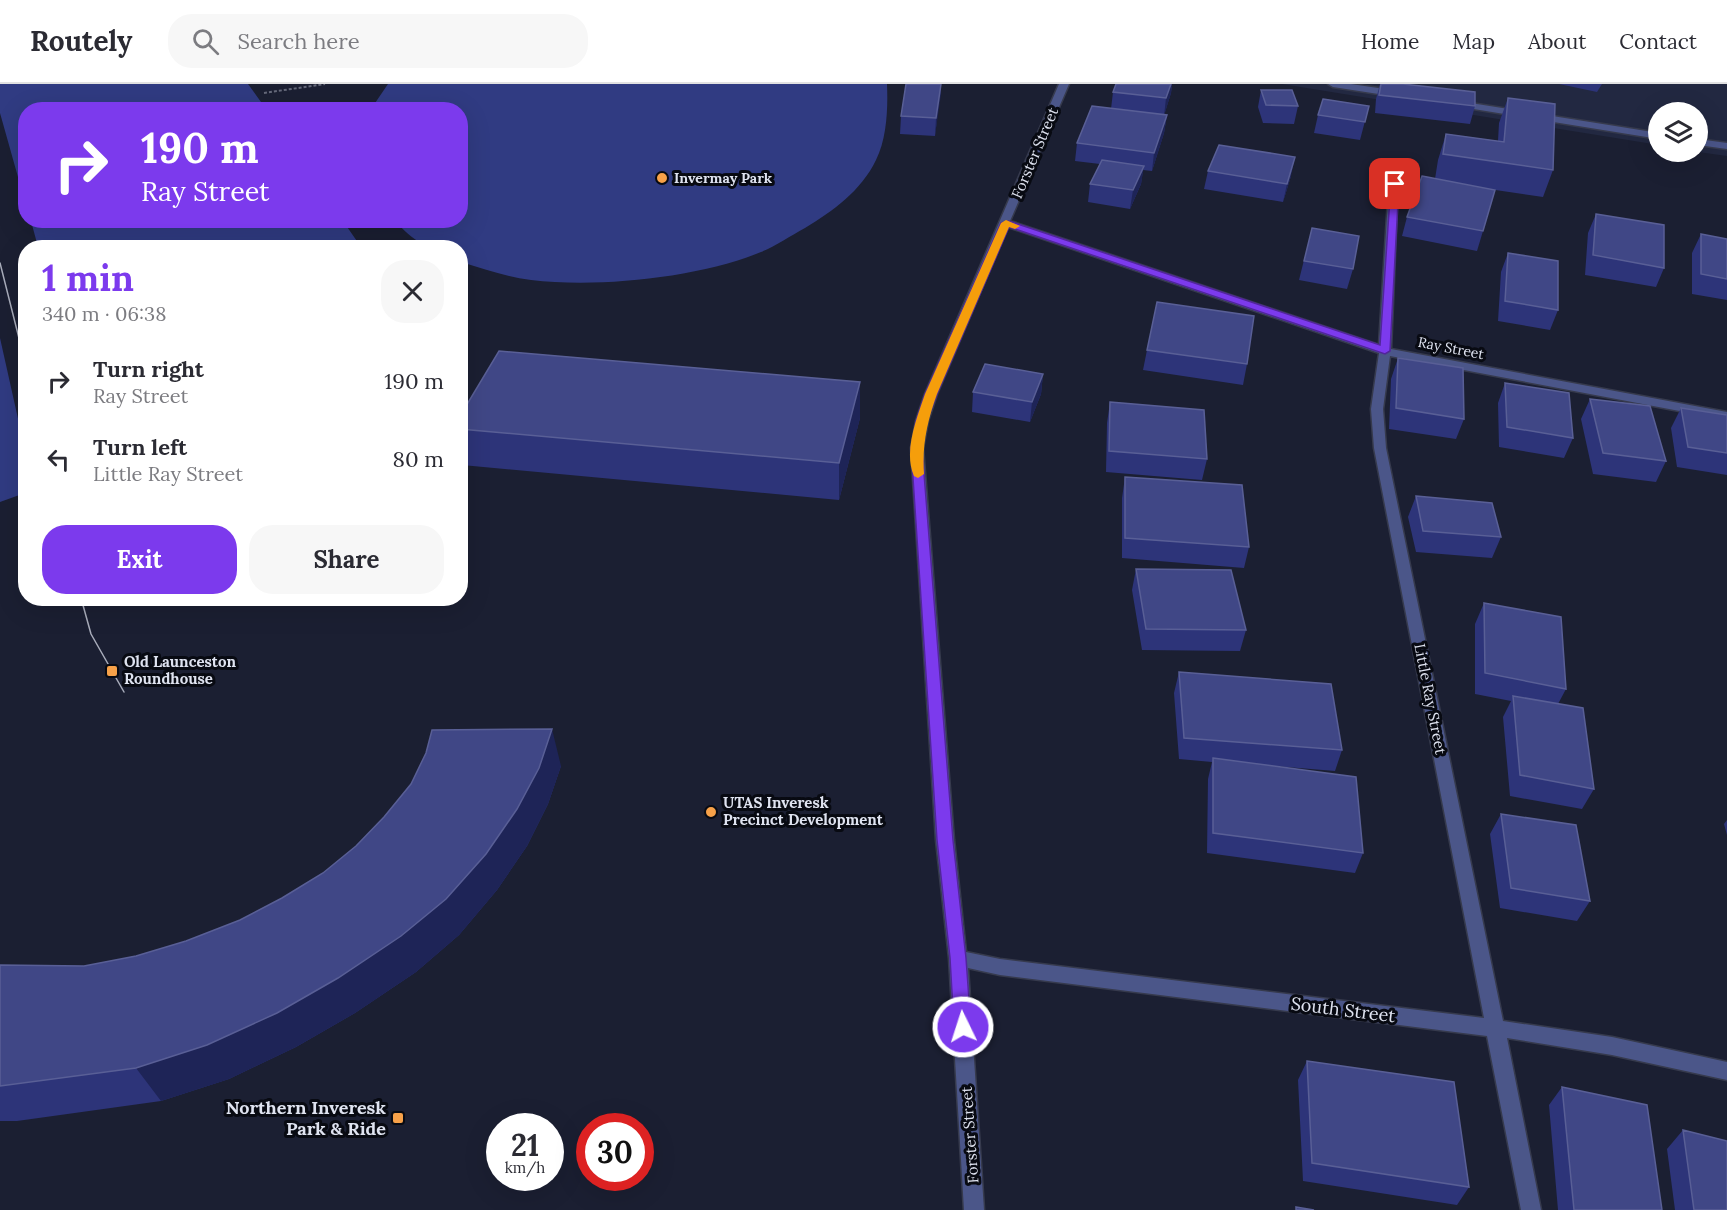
<!DOCTYPE html>
<meta charset="utf-8">
<style>
body{margin:0;font-family:Lora,serif;background:#f7f7f7;color:#2b2b33;height:100vh;display:flex;flex-direction:column;font-size:22px;white-space:nowrap}
*{box-sizing:border-box;margin:0}
p{font-size:20px;color:#7c7c81}
.icon{flex:none;width:33px;height:33px;fill:none;stroke:currentColor;stroke-width:2;stroke-linecap:round;stroke-linejoin:round}
.map{position:relative;flex:1;overflow:hidden}
.panel{position:absolute;left:18px;top:156px;width:450px;height:366px;display:flex;flex-direction:column;background:#fff;border-radius:24px;box-shadow:0 6px 24px #0002}
.panel>*{flex:none}
.banner{position:absolute;left:18px;top:18px;width:450px;height:126px;border-radius:24px;box-shadow:0 6px 24px #0002;background:#7c3aed;color:#fff;overflow:hidden}
.tools{position:absolute;left:1648px;top:18px;display:grid;gap:12px}
.tools a{display:grid;place-items:center;width:60px;height:60px;border-radius:50%;background:#fff;box-shadow:0 6px 24px #0002;font-size:30px}
.speed{position:absolute;left:486px;top:1029px;display:flex;gap:12px;font-size:30px;font-weight:700;text-align:center}
.speed>*{display:grid;place-content:center;width:78px;height:78px;border-radius:50%;background:#fff;box-shadow:0 6px 24px #0002;line-height:1}
.speed small{font-size:15px;font-weight:400}
.speed .limit{border:9px solid #d22;background:#fff;color:#111}
.pin{position:absolute;display:grid;place-items:center;width:51px;height:51px;color:#fff;margin:-26px;border-radius:12px;box-shadow:0 3px 9px #0006}
.me{position:absolute;width:66px;margin:-33px;rotate:356deg;stroke-linejoin:round;filter:drop-shadow(0 0 4px #0008)}
.turn{display:flex;align-items:center;gap:21px;height:126px;padding:0 24px;font-size:27px}
.turn .icon{width:78px;height:78px;stroke-width:2.5}
.turn b{display:block;font-size:42px;line-height:51px}
.round{display:grid;place-items:center;flex:none;width:63px;height:63px;border-radius:24px;background:#f7f7f7}
.head{display:flex;align-items:center;justify-content:space-between;height:102px;padding:0 24px}
h1{font-size:36px;font-weight:700;line-height:45px;color:#7c3aed}
.primary-button{display:flex;gap:12px;margin-top:auto;padding:12px 24px}
.primary-button a{flex:1;height:69px;border-radius:24px;background:#7c3aed;color:#fff;font-size:24px;font-weight:700;line-height:69px;text-align:center}
.primary-button a+a{background:#f7f7f7;color:#2b2b33}
ul{padding:0;list-style:none}
li{display:flex;align-items:center;gap:18px;height:78px;padding:0 24px}
li div{flex:1}
li b{display:block;font-size:22px}
li em{font-style:normal}
header{display:flex;align-items:center;gap:36px;box-sizing:border-box;height:84px;padding:0 30px;background:#fff;border-bottom:2px solid #e1e1e2}
header strong{font-size:28px}
nav{display:flex;gap:33px;margin-inline-start:auto;font-size:21px}
.search{width:420px;height:54px;background:#f7f7f7;display:flex;align-items:center;gap:15px;box-sizing:border-box;padding:0 21px;border-radius:24px;color:#7c7c81;font-size:22px}
.map>svg:first-child{display:block}
.built{fill:#222841}
.green{fill:#303b82}
.lines{fill:none;stroke-linecap:round;stroke-linejoin:round}
.minor-casing{stroke:#363a4d;stroke-width:3}
.path{stroke:#65697a;stroke-width:2;stroke-dasharray:3 2;stroke-linecap:butt}
.minor{fill:#4b5689;fill-rule:evenodd}
.tram{stroke:#a9adbb;stroke-width:1.5}
.wall{fill:#2d3479}
.shaded-wall{fill:#1e2457}
.building{fill:#404786;stroke:#595f96;stroke-width:1.5}
.route{fill:#7c3aed;stroke:#51269a;stroke-width:1.5}
.slow{fill:#f59e0b}
.poi-dot{fill:#f7a149;stroke:#080a12;stroke-width:2}
.labels{text-anchor:middle;stroke-width:6;stroke-linejoin:round;paint-order:stroke}
.far-poi-label{font-size:14px;font-weight:bold;fill:#dfe3f0;stroke:#080a12;text-anchor:start}
.far-street-label{font-size:14px;fill:#dfe3f0;stroke:#080a12}
.street-label{font-size:15px;fill:#dfe3f0;stroke:#080a12}
.poi-label{font-size:15px;font-weight:bold;fill:#dfe3f0;stroke:#080a12;text-anchor:start}
.near-street-label{font-size:18px;fill:#dfe3f0;stroke:#080a12}
.near-poi-label{font-size:18px;font-weight:bold;fill:#dfe3f0;stroke:#080a12;text-anchor:end}
</style>
<header>
<strong>Routely</strong>
<div class="search"><svg class="icon" aria-label="search" viewBox="0 0 24 24"><circle cx="10" cy="10" r="6"/><path d="M15 15l6 6"/></svg>Search here</div>
<nav><a>Home</a><a>Map</a><a>About</a><a>Contact</a></nav>
</header>
<div class="map">
<svg width="1727" height="1126" viewBox="0 0 1727 1126">
<rect width="100%" height="100%" fill="#1b1f32"/>
<path class="built" d="M 1282,0 L 1727,0 L 1727,72 L 1698,68 L 1698,28 L 1659,28 L 1659,61 Z"/>
<path class="green" d="M 0,0 L 248,0 L 266,25 L 26,26 L 25,118 L 0,29 Z
M 388,0 L 887,0 C 888,24 887,54 876,76 C 861,107 833,127 805,144 C 790,152 776,162 761,168 C 698,194 598,204 531,196 C 507,193 484,185 461,178 L 460,164 C 426,164 420,163 395,137 L 460,136 L 460,26 L 371,25 Z
M 31,137 L 343,137 L 361,163 L 38,163 Z
M 0,254 L 25,366 L 25,409 L 0,418 Z"/>
<g class="lines">
<g class="minor-casing">
<path id="minor" d="M 1059,0 L 1069,0 L 1010,137 L 1379,261 L 1389,100 L 1398,98 L 1391,265 L 1727,328 L 1727,336 L 1390,272 L 1383,325 L 1386,364 L 1503,937 L 1612,953 L 1727,978 L 1727,996 L 1612,971 L 1507,954 L 1541,1126 L 1521,1126 L 1487,952 L 1000,891 L 968,884 L 984,1126 L 964,1126 L 949,874 L 936,756 L 911,364 L 916,337 L 925,310 ZM 1008,143 L 1379,269 L 1371,325 L 1374,364 L 1484,934 L 1000,875 L 966,868 L 954,756 L 923,364 L 928,337 L 937,310 Z
M 1328,0 L 1351,0 L 1398,7 L 1403,10 L 1398,13 L 1333,3 Z
M 1458,17 L 1659,49 L 1659,55 L 1455,22 L 1453,20 Z
M 1698,55 L 1727,59 L 1727,65 L 1698,61 Z"/>
</g>
<path class="path" d="M 264,9 L 325,0"/>
<use href="#minor" class="minor"/>
<path class="tram" d="M 0,179 L 26,282
M 81,514 L 91,550 L 124,608"/>
</g>
<path class="wall" d="M 906,0 L 941,0 L 935,52 L 900,50 L 901,32 Z
M 1116,0 L 1172,0 L 1171,9 L 1164,31 L 1167,31 L 1164,49 L 1152,87 L 1143,86 L 1141,100 L 1130,125 L 1088,118 L 1090,100 L 1100,80 L 1075,77 L 1077,59 L 1111,25 L 1113,8 Z
M 1380,0 L 1475,22 L 1470,40 L 1375,29 L 1376,15 Z
M 1559,0 L 1602,0 L 1597,8 Z
M 1261,6 L 1298,22 L 1294,40 L 1263,39 L 1258,23 Z
M 1508,14 L 1553,86 L 1543,113 L 1482,104 L 1483,147 L 1477,167 L 1402,152 L 1407,133 L 1435,95 L 1438,76 L 1446,50 L 1498,57 L 1499,39 Z
M 1369,22 L 1360,56 L 1314,49 L 1318,31 Z
M 1208,87 L 1291,92 L 1283,118 L 1204,105 Z
M 1596,130 L 1664,184 L 1656,203 L 1585,191 L 1588,149 Z
M 1312,144 L 1353,185 L 1347,205 L 1299,196 Z
M 1701,150 L 1727,155 L 1727,216 L 1692,210 L 1692,169 Z
M 1508,169 L 1558,226 L 1550,246 L 1498,237 L 1501,188 Z
M 1147,266 L 1247,280 L 1243,301 L 1143,286 Z
M 1398,274 L 1464,335 L 1456,355 L 1389,345 L 1391,295 Z
M 1043,290 L 1041,310 L 1030,338 L 972,328 L 973,308 Z
M 1505,299 L 1573,354 L 1564,374 L 1499,363 L 1498,319 Z
M 1590,315 L 1666,377 L 1656,398 L 1593,390 L 1581,335 Z
M 1110,318 L 1207,375 L 1202,396 L 1106,388 L 1107,339 Z
M 1681,324 L 1727,331 L 1727,391 L 1677,383 L 1671,344 Z
M 460,332 L 860,334 L 839,416 L 462,381 L 460,374 Z
M 1125,393 L 1249,463 L 1244,484 L 1122,474 L 1122,414 Z
M 1416,412 L 1501,453 L 1492,474 L 1416,468 L 1408,433 Z
M 1136,485 L 1246,546 L 1240,567 L 1142,566 L 1132,506 Z
M 1484,519 L 1566,605 L 1558,620 L 1594,705 L 1582,725 L 1510,712 L 1503,633 L 1511,617 L 1475,610 L 1475,540 Z
M 1179,588 L 1342,666 L 1335,687 L 1274,682 L 1363,769 L 1355,789 L 1207,769 L 1208,695 L 1212,678 L 1179,675 L 1174,609 Z
M 426,669 L 561,682 L 548,720 L 527,762 L 497,806 L 459,851 L 416,888 L 355,929 L 296,963 L 229,995 L 161,1017 L 17,1037 L 0,1037 L 0,881 L 84,882 L 136,872 L 186,857 L 240,836 L 282,814 L 323,789 L 356,762 L 384,733 L 411,700 Z
M 1501,730 L 1590,817 L 1577,837 L 1500,824 L 1490,750 Z
M 1727,736 L 1727,751 L 1724,740 Z
M 1307,977 L 1469,1103 L 1457,1121 L 1303,1097 L 1298,996 Z
M 1562,1003 L 1662,1126 L 1558,1126 L 1549,1021 Z
M 1683,1046 L 1727,1126 L 1675,1126 L 1667,1065 Z"/>
<path class="shaded-wall" d="M 941,0 L 941,10 L 935,52 L 936,34 Z
M 1171,0 L 1172,0 L 1171,9 L 1164,32 L 1166,14 Z
M 1167,31 L 1164,49 L 1152,87 L 1154,69 Z
M 1295,73 L 1291,92 L 1283,118 L 1287,100 Z
M 1144,82 L 1141,100 L 1130,125 L 1133,106 Z
M 1043,290 L 1041,310 L 1030,338 L 1032,318 Z
M 860,298 L 860,334 L 839,416 L 839,379 Z
M 552,645 L 561,682 L 548,720 L 527,762 L 497,806 L 459,851 L 416,888 L 355,929 L 296,963 L 229,995 L 161,1017 L 136,984 Z"/>
<path class="building" d="M 906,0 L 941,0 L 936,34 L 901,32 Z
M 1116,0 L 1171,0 L 1166,14 L 1113,8 Z
M 1381,0 L 1403,0 L 1475,8 L 1475,22 L 1379,11 Z
M 1261,6 L 1292,6 L 1298,22 L 1266,21 Z
M 1508,14 L 1555,20 L 1553,86 L 1443,70 L 1446,50 L 1504,58 Z
M 1323,15 L 1369,22 L 1365,38 L 1318,31 Z
M 1092,22 L 1167,31 L 1154,69 L 1077,59 Z
M 1219,61 L 1295,73 L 1287,100 L 1208,87 Z
M 1102,76 L 1144,82 L 1133,106 L 1090,100 Z
M 1422,92 L 1495,106 L 1483,147 L 1407,133 Z
M 1596,130 L 1664,141 L 1664,184 L 1593,171 Z
M 1312,144 L 1359,152 L 1353,185 L 1304,177 Z
M 1701,150 L 1727,155 L 1727,195 L 1701,190 Z
M 1508,169 L 1558,177 L 1558,226 L 1505,217 Z
M 1157,218 L 1254,232 L 1247,280 L 1147,266 Z
M 499,267 L 860,298 L 839,379 L 460,345 L 460,332 Z
M 1398,274 L 1463,284 L 1464,335 L 1396,324 Z
M 985,280 L 1043,290 L 1032,318 L 973,308 Z
M 1505,299 L 1569,309 L 1573,354 L 1507,343 Z
M 1590,315 L 1650,322 L 1666,377 L 1603,369 Z
M 1110,318 L 1204,326 L 1207,375 L 1109,367 Z
M 1681,324 L 1727,331 L 1727,369 L 1688,363 Z
M 1125,393 L 1242,401 L 1249,463 L 1125,454 Z
M 1416,412 L 1492,419 L 1501,453 L 1423,447 Z
M 1136,485 L 1231,486 L 1246,546 L 1146,545 Z
M 1484,519 L 1561,533 L 1566,605 L 1485,589 Z
M 1179,588 L 1331,600 L 1342,666 L 1184,654 Z
M 1513,612 L 1583,624 L 1594,705 L 1520,691 Z
M 552,645 L 539,684 L 517,725 L 486,770 L 446,815 L 401,852 L 338,894 L 277,929 L 207,961 L 136,984 L 0,1002 L 0,881 L 84,882 L 136,872 L 186,857 L 240,836 L 282,814 L 323,789 L 356,762 L 384,733 L 411,700 L 426,669 L 432,646 Z
M 1213,674 L 1356,693 L 1363,769 L 1213,749 Z
M 1501,730 L 1576,741 L 1590,817 L 1511,804 Z
M 1307,977 L 1454,998 L 1469,1103 L 1312,1079 Z
M 1562,1003 L 1647,1021 L 1662,1126 L 1574,1126 Z
M 1683,1046 L 1727,1057 L 1727,1126 L 1694,1126 Z
M 1296,1123 L 1314,1126 L 1296,1126 Z"/>
<path class="route" d="M 1391,98 L 1399,100 L 1390,267 L 1385,270 L 1009,143 L 937,310 L 927,337 L 922,364 L 953,756 L 966,874 L 971,943 L 969,948 L 963,951 L 956,948 L 954,943 L 950,874 L 937,756 L 911,364 L 916,337 L 925,310 L 1001,139 L 1009,137 L 1380,261 Z"/>
<path class="slow" d="M 1006,136 L 1020,142 L 1015,145 L 1009,143 L 937,310 C 927,338 922,361 924,390 L 918,394 L 914,392 C 903,367 917,334 925,310 L 1001,139 Z"/>
<g class="poi-dot">
<circle cx="662" cy="94" r="6"/>
<rect x="106" y="581" width="12" height="12" rx="3"/>
<circle cx="711" cy="728" r="6"/>
<rect x="392" y="1028" width="12" height="12" rx="3"/>
</g>
<g class="labels">
<g class="far-poi-label">
<text x="674" y="99">Invermay Park</text>
</g>
<g class="far-street-label">
<text transform="translate(1451 264) rotate(11)" y="5">Ray Street</text>
</g>
<g class="street-label">
<text transform="translate(1035 69) rotate(-67)" y="5">Forster Street</text>
<text transform="translate(1430 615) rotate(79)" y="5">Little Ray Street</text>
<text transform="translate(970 1051) rotate(-94)" y="5">Forster Street</text>
</g>
<g class="poi-label">
<text x="124" y="583">Old Launceston<tspan x="124" dy="17">Roundhouse</tspan></text>
<text x="723" y="724">UTAS Inveresk<tspan x="723" dy="17">Precinct Development</tspan></text>
</g>
<g class="near-street-label">
<text transform="translate(1343 926) rotate(7)" y="6">South Street</text>
</g>
<g class="near-poi-label">
<text x="386" y="1030">Northern Inveresk<tspan x="386" dy="21">Park &amp; Ride</tspan></text>
</g>
</g>
</svg>
<div class="tools">
<a><svg class="icon" aria-label="layers" viewBox="0 0 24 24"><path d="M12 4l9 5-9 5-9-5zM3 14l9 5 9-5"/></svg></a>
</div>
<div class="speed"><div>21<small>km/h</small></div><div class="limit">30</div></div>
<div class="pin" style="left:1395px;top:100px;background:#d93025"><svg class="icon" aria-label="arrive" viewBox="0 0 24 24"><path d="M6 21V4h12l-3 4 3 4H6"/></svg></div>
<svg class="me" style="left:963px;top:943px" viewBox="-20 -20 40 40"><circle r="17" fill="#7c3aed" stroke="#fff" stroke-width="3"/><path d="M0-11L8 9 0 5-8 9z" fill="#fff"/></svg>
<div class="banner">
<div class="turn"><svg class="icon" aria-label="right" viewBox="0 0 24 24"><path d="M7 20v-9h11M14 6l5 5-5 5"/></svg><div><b>190 m</b>Ray Street</div></div>
</div>
<section class="panel">
<div class="head"><div><h1>1 min</h1><p>340 m · 06:38</p></div><a class="round"><svg class="icon" aria-label="close" viewBox="0 0 24 24"><path d="M6 6l12 12M18 6L6 18"/></svg></a></div>
<ul>
<li><svg class="icon" aria-label="right" viewBox="0 0 24 24"><path d="M7 20v-9h11M14 6l5 5-5 5"/></svg><div><b>Turn right</b><p>Ray Street</p></div><em>190 m</em></li>
<li><svg class="icon" aria-label="left" viewBox="0 0 24 24"><path d="M17 20v-9H6M10 6l-5 5 5 5"/></svg><div><b>Turn left</b><p>Little Ray Street</p></div><em>80 m</em></li>
</ul>
<div class="primary-button"><a>Exit</a><a>Share</a></div>
</section>
</div>
